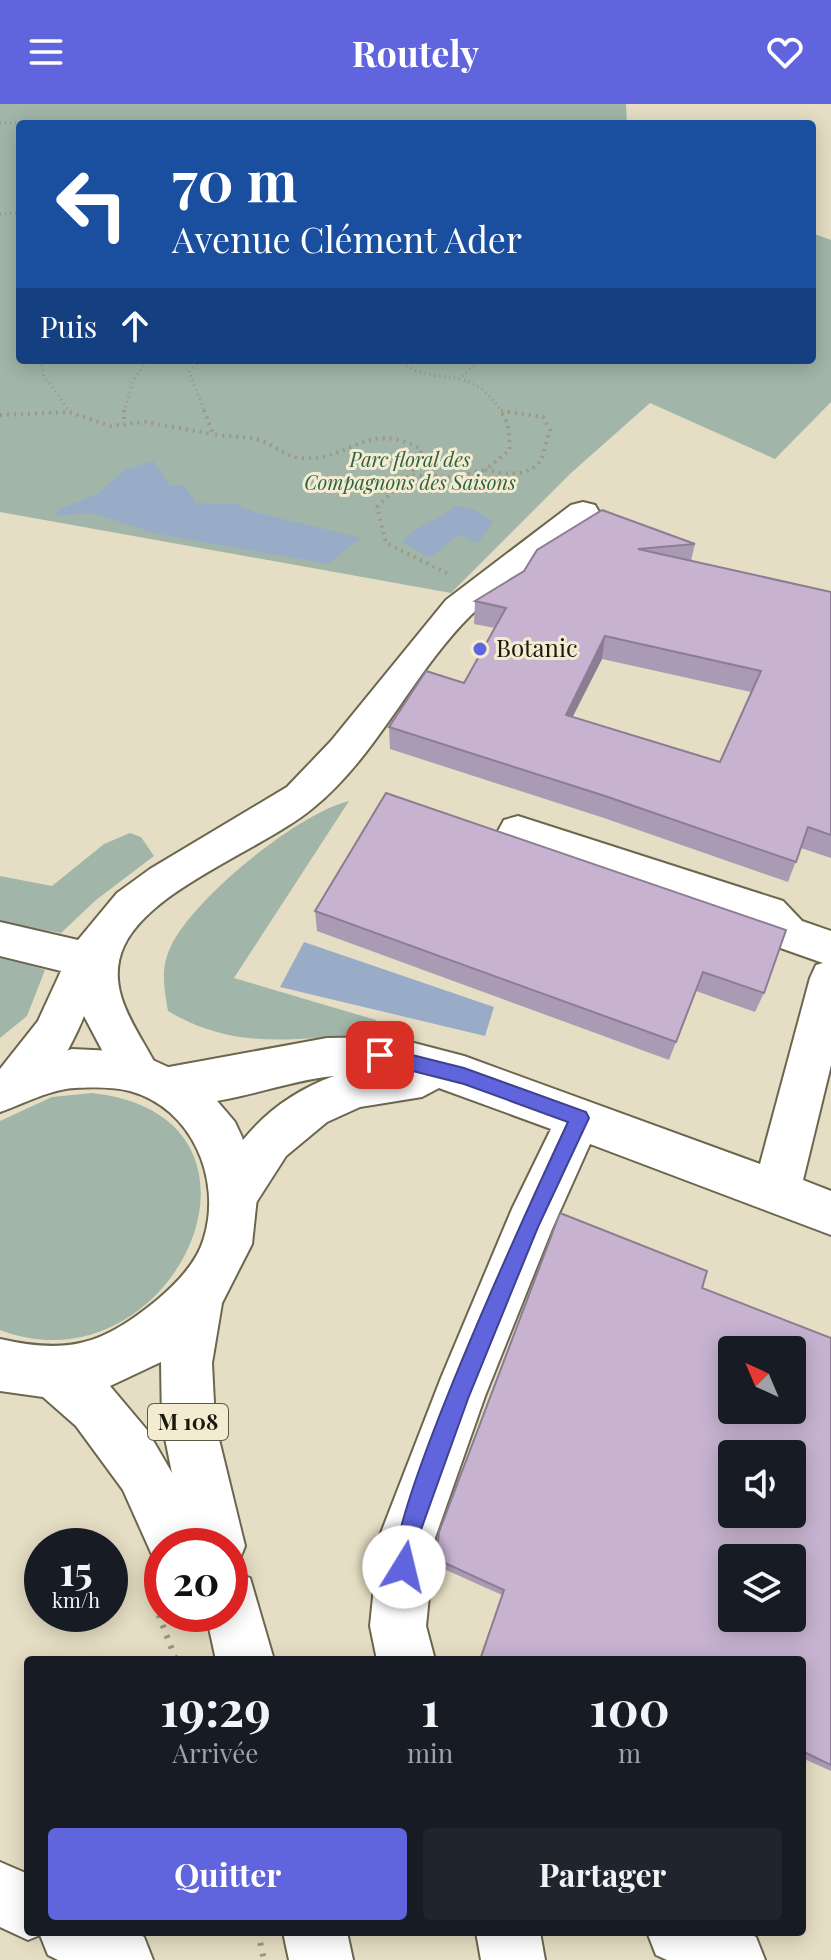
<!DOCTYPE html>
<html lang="fr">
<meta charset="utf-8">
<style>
body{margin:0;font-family:"Playfair Display",serif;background:#20242c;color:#f1f3f6;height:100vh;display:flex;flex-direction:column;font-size:30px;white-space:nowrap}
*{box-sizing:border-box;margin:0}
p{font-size:26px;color:#9ea1a6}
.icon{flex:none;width:44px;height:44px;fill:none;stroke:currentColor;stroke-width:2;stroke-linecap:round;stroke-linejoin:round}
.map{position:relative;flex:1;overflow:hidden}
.drawer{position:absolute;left:24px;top:1552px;width:782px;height:280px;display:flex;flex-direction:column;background:#171b24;border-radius:8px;box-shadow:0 4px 20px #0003}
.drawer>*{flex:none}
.hud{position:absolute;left:16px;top:16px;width:800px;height:244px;border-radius:8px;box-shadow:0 4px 20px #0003;background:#1a4fa0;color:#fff;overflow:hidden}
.needle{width:52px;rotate:316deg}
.tools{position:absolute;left:718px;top:1232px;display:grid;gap:16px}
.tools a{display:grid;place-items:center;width:88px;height:88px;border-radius:8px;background:#171b24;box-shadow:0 4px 20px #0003;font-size:40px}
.speed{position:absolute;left:24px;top:1424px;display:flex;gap:16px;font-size:40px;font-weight:700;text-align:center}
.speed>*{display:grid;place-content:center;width:104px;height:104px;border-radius:50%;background:#171b24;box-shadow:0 4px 20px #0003;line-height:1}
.speed small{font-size:20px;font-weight:400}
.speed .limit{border:12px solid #d22;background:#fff;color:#111}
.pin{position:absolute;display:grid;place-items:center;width:68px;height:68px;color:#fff;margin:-34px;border-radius:16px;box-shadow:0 4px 12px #0006}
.me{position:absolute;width:88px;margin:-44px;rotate:9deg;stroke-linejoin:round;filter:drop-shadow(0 0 6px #0008)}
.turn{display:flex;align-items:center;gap:28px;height:168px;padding:0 24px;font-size:36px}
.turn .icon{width:104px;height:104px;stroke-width:2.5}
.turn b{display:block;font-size:56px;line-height:68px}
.then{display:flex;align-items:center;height:76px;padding:0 24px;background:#0003;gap:16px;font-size:30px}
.eta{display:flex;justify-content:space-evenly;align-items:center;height:136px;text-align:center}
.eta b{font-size:48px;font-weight:700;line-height:56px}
.button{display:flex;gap:16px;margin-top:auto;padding:16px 24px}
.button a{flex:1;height:92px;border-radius:8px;background:#6065dd;color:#fff;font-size:32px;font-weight:700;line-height:92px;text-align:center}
.button a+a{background:#20242c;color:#f1f3f6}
header{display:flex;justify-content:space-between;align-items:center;height:104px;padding:0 24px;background:#6065dd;color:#fff;font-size:36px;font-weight:700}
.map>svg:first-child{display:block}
.green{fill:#a1b6a8}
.water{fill:#99acc7}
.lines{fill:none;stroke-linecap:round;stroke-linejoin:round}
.minor-casing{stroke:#6c664e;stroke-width:4}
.major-casing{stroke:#6c664e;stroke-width:4}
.path-far2{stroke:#9e9783;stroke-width:3;stroke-dasharray:1 4;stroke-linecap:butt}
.path-far1{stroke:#9e9783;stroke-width:4;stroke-dasharray:2 5;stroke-linecap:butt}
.path{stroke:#9e9783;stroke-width:6;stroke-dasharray:3 8;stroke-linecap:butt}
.minor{fill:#fff;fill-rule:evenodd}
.major{fill:#fff;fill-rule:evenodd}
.wall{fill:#ab9ab3;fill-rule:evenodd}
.shaded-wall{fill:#8b7d92}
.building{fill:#c7b3d0;stroke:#8b7d92;stroke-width:2;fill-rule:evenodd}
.route{fill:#6065dd;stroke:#3e4290;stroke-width:2}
.poi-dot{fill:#6065dd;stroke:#f3ecd1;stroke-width:3}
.labels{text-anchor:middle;stroke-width:6;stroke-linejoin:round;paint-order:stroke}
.far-park-label{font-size:20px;font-style:italic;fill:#2e6244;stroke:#f3ecd1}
.shield{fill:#f3ecd1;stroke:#5c5849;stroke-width:2}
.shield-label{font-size:22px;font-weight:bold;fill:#1b180f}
.poi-label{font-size:24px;fill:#1b180f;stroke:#f3ecd1;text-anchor:start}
</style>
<header><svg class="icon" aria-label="menu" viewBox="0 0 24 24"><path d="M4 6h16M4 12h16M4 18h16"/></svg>Routely<svg class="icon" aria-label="heart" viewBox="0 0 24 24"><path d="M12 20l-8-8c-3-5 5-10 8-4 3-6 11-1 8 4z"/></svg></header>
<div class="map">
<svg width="831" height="1856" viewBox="0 0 831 1856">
<rect width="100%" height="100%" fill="#e6dec4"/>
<path class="green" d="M 0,0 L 626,0 L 627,20 L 20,20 L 20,256 L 812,256 L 812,129 L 831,136 L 831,298 L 775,355 L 650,299 L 571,369 L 451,489 L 0,408 Z
M 349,697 L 234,874 L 376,916 L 373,934 L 361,931 C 289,935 233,946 168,907 C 164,884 160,864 171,842 C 194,794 298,709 349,697 Z
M 130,729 L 141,733 L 154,752 L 96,796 L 61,829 L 0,818 L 0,772 L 52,782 L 104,740 Z
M 0,851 L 45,866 L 27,912 L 0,934 Z
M 92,989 C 302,1012 173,1292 0,1226 L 0,1017 L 52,993 Z"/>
<path class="water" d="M 153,357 L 170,382 L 184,381 L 196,399 L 236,400 L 255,408 L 361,434 L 328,460 L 157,430 L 91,409 L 56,412 L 58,406 L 99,389 L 124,366 Z
M 455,402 L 475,406 L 493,417 L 478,439 L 459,431 L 430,454 L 402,438 C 414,422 437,417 455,402 Z
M 304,838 L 494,903 L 485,932 L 280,883 Z"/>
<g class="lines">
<g class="minor-casing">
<path id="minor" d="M 583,398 L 595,401 L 599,408 L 595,415 C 554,447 507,476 470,512 C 412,570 377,652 313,704 C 264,745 151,784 124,842 C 103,887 140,928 158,965 L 327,934 L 391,933 L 464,952 L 760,1060 L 810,874 L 816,861 L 823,859 L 772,841 L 753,821 L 504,738 L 498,727 L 504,716 L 518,712 L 783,797 L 802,817 L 831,827 L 831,961 L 803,1076 L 831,1087 L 831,1131 L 590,1040 L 552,1125 L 485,1292 L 435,1434 L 426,1522 L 435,1556 L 377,1556 L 370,1522 L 379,1434 L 441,1274 L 512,1105 L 551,1025 L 439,984 L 422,993 L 360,1003 L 327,1018 L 286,1052 L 252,1105 L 235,1111 L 218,1105 L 211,1089 C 236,1033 276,993 334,972 C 281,976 203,1013 153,995 L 148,984 L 137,988 L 121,982 L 84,912 C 71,944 47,989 14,1001 L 0,996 L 0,965 L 38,917 L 61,867 L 0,852 L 0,818 L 78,836 L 117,789 L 150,765 L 287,683 L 331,637 L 446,496 L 571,401 Z
M 0,1758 L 28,1770 L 28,1828 L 134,1828 L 144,1833 L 153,1856 L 58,1856 L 48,1851 L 40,1831 L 28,1836 L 0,1823 Z
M 476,1828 L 540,1828 L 545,1856 L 481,1856 Z
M 647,1828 L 745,1828 L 756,1833 L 765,1856 L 667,1856 L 656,1851 Z"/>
</g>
<g class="major-casing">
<path id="major" d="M 72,945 L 135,948 L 201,978 L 235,1018 L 242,1033 L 258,1084 L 252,1140 L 222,1199 L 212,1259 L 215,1319 L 245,1442 L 237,1462 L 230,1464 L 230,1442 L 162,1442 L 162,1463 L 157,1462 L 123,1386 L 76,1322 L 43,1293 L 0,1287 L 0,1235 C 70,1251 103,1240 157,1196 C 176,1180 197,1159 204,1134 C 222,1075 192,1004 130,987 C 115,983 91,983 75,984 C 51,985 23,1000 0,1008 L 0,968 ZM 161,1258 L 162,1319 L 172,1369 L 147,1326 L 110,1282 Z
M 230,1466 L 250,1474 L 274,1556 L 216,1556 L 206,1510 L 230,1510 Z
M 283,1828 L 347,1828 L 353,1856 L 289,1856 Z"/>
</g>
<path class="path-far2" d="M 0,19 L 107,20
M 0,110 L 20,109
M 41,256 L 44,272 L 69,307
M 200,256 L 189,268 L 205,308
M 398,256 C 437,287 466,254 501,307
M 462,272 L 476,260 L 475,256
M 124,308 L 133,277 L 148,256
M 502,308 L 509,308"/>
<path class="path-far1" d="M 124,306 L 124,320
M 204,306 L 213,330 C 227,333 242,332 256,335 C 273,339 284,353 302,354 C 353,357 365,315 421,345 L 421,355 L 409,371
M 501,307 L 543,313 L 550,326 C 547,334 545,343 543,351 C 535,375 503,370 485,366 L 510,346 L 508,321 Z
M 0,311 L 69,308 L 111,322 L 145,318 L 212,330
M 421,355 L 436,372
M 447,469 L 386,439 L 377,403 L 409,371 L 451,374 L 485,366"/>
<path class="path" d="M 147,1480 L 176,1556
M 258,1828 L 264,1856"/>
<use href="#minor" class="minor"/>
<use href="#major" class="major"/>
</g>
<path class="wall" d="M 695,440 L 691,457 L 831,488 L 831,754 L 801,744 L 788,778 L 601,713 L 390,645 L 389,623 L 464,579 L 495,524 L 474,520 L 475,497 L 524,467 L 537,446 ZM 602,555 L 751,588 L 720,658 L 572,613 Z
M 386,689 L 764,889 L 755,908 L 696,887 L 669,956 L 317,827 L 315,807 Z
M 702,1184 L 831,1234 L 831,1667 L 802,1654 L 802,1556 L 479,1556 L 502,1491 L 435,1461 L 439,1428 Z"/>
<path class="shaded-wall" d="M 605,532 L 602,555 L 563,632 L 566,611 Z"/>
<path class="building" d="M 602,406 L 695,440 L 638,445 L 831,488 L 831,731 L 808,723 L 796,758 L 605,692 L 389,623 L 426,567 L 464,579 L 506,504 L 475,497 L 524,467 L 537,446 ZM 605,532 L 761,567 L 720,658 L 566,611 Z
M 386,689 L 786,826 L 764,889 L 703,868 L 676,938 L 315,807 Z
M 560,1109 L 707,1167 L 702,1184 L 831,1234 L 831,1661 L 802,1647 L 802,1556 L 480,1556 L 504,1486 L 436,1455 L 439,1428 ZM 732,1246 L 792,1246 L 792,1306 L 732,1306 ZM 732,1350 L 792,1350 L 792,1410 L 732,1410 ZM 732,1454 L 792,1454 L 792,1514 L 732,1514 Z"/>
<path class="route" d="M 380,943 L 464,964 L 586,1008 L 589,1014 L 538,1123 L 469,1292 L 418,1434 L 412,1472 L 404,1475 L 396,1472 C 377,1427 539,1080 568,1018 L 464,980 L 373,957 L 371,951 Z"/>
<circle class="poi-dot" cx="480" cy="545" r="8"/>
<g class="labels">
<g class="far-park-label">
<text x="410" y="363">Parc floral des<tspan x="410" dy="23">Compagnons des Saisons</tspan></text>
</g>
<rect class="shield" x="148" y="1300" width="80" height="36" rx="6"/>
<g class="shield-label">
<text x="188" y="1326">M 108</text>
</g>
<g class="poi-label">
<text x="496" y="553">Botanic</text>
</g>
</g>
</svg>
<div class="tools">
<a><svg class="needle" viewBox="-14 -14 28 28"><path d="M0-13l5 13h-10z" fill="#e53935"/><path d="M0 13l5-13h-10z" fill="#9ea1a6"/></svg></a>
<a><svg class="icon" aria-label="sound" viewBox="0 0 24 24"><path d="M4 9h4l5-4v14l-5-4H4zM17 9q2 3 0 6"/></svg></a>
<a><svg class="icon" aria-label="layers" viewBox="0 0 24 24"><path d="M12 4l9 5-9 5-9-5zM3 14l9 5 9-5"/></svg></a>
</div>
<div class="speed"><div>15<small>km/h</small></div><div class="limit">20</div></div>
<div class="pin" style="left:380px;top:951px;background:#d93025"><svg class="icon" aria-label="arrive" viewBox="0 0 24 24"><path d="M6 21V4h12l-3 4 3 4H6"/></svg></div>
<svg class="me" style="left:404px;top:1463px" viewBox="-20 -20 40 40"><circle r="19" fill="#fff"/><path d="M0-13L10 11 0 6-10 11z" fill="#6065dd"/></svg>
<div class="hud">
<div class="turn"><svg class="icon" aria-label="left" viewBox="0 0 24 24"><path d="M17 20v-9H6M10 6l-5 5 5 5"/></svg><div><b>70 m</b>Avenue Clément Ader</div></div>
<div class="then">Puis<svg class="icon" aria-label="ahead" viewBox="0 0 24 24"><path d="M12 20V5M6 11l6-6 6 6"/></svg></div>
</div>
<section class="drawer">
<div class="eta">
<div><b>19:29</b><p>Arrivée</p></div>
<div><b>1</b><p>min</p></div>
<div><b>100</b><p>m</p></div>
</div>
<div class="button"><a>Quitter</a><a>Partager</a></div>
</section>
</div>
